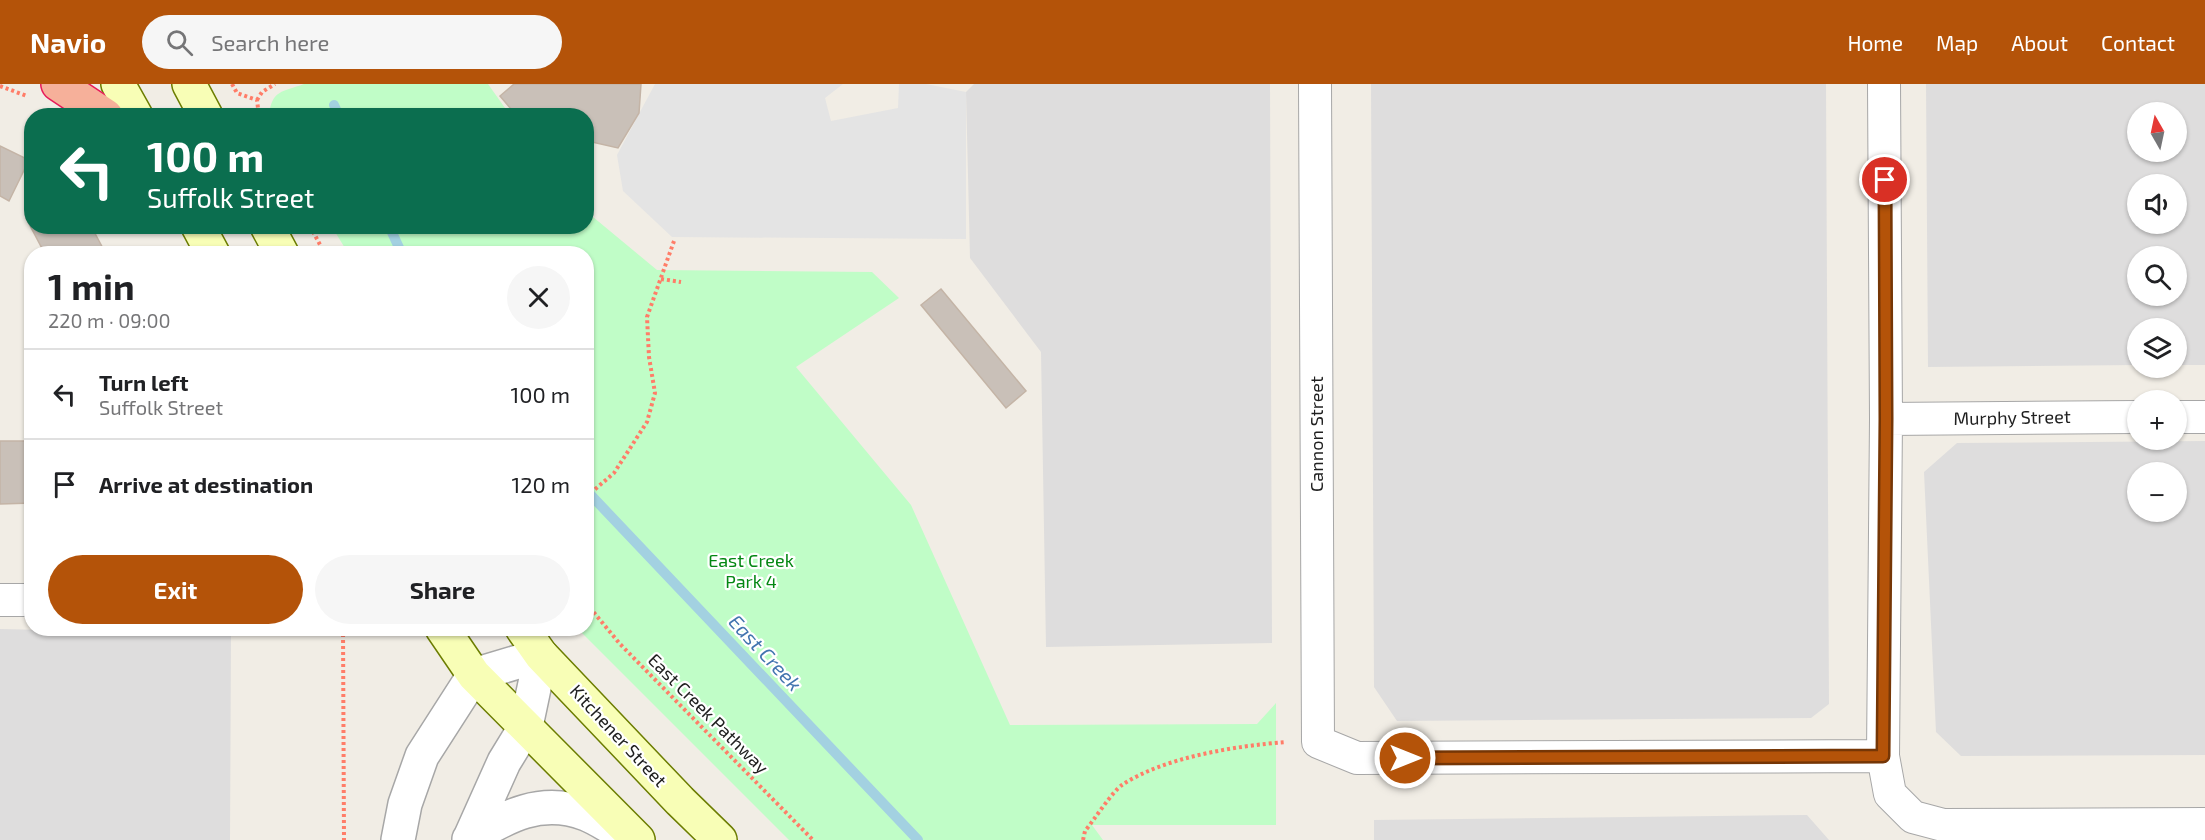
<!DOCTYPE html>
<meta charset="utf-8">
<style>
body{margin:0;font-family:"Exo 2",sans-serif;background:#f6f6f6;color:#202124;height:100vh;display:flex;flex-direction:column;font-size:22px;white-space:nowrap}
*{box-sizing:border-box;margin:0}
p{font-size:20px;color:#757577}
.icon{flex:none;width:33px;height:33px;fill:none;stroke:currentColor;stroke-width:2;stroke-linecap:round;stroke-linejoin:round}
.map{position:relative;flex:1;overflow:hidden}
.panel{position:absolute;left:24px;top:162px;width:570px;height:390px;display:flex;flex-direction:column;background:#fff;border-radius:24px;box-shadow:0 2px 4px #0004}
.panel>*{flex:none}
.guide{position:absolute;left:24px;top:24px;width:570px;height:126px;border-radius:24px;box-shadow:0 2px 4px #0004;background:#0b6e4f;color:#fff;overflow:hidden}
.needle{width:39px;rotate:351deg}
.controls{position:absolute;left:2127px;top:18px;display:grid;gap:12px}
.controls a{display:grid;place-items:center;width:60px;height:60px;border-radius:50%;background:#fff;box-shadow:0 2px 4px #0004;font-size:30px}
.pin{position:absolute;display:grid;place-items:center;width:51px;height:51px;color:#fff;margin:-26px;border:3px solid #fff;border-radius:50%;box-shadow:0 2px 6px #0007}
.me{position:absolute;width:66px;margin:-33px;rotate:90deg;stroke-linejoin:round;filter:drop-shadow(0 0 4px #0008)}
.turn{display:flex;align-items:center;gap:21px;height:126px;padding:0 24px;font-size:27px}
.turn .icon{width:78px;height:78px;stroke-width:2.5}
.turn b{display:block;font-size:42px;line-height:51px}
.round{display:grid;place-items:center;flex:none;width:63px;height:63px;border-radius:32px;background:#f6f6f6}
.headline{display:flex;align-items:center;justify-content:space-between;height:102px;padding:0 24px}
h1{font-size:36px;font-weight:700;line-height:45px}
.cta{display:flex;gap:12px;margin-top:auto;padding:12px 24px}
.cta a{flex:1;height:69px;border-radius:36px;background:#b45309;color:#fff;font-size:24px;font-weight:700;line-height:69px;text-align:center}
.cta a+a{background:#f6f6f6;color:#202124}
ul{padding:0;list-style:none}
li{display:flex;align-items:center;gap:18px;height:90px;padding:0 24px;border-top:2px solid #e0e0e0}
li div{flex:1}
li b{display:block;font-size:22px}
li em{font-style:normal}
header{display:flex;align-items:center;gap:36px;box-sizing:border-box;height:84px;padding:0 30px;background:#b45309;color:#fff}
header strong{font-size:28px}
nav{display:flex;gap:33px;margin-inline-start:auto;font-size:21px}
.search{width:420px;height:54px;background:#f6f6f6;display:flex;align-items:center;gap:15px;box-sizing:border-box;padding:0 21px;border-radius:33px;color:#757577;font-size:22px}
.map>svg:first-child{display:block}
.residential{fill:#dedddd;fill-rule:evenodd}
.park{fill:#c0fdc7}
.parking{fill:#e4e4e4}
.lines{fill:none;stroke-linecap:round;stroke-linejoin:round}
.stream{stroke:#a3d1e1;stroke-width:10}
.building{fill:#c9c0b8;stroke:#c4b4a6;stroke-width:1.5}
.minor-casing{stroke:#a7a7a7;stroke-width:34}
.tertiary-casing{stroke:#a7a7a7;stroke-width:36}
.secondary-casing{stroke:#6c7d00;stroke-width:36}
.trunk-casing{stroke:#e71a5a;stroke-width:36}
.path{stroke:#ff7d68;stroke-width:4;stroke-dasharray:3 3;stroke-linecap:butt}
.minor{stroke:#fff;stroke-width:32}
.tertiary{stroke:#fff;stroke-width:33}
.secondary{stroke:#f8feb6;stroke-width:33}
.trunk{stroke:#f6b09a;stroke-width:33}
.route-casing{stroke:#753606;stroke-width:15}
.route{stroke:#b45309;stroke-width:10}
.labels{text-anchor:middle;stroke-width:4.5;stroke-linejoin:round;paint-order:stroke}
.street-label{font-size:18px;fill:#202020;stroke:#fff}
.park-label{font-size:18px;fill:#048713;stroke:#fff}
.water-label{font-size:20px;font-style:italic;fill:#4275af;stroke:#fff}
</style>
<header>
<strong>Navio</strong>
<div class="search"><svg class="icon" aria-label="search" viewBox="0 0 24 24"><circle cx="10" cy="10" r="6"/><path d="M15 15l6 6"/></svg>Search here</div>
<nav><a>Home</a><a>Map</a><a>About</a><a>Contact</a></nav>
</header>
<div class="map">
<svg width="2205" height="756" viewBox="0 0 2205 756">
<rect width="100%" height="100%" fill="#f1ede5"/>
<path class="residential" d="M 974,0 L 1270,0 L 1272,559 L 1046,563 L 1041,268 L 970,174 L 966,8 Z
M 1371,0 L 1826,0 L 1829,620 L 1811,634 L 1397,637 L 1374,603 Z
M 1926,0 L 2205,0 L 2205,281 L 2177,281 L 2176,244 L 2138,244 L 2137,281 L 1928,283 ZM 2138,28 L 2176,28 L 2176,68 L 2138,68 ZM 2138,100 L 2176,100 L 2176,140 L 2138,140 ZM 2138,172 L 2176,172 L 2176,212 L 2138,212 Z
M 2205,357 L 2205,671 L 1961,672 L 1936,648 L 1924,388 L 1957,359 ZM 2138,388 L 2176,388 L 2176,428 L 2138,428 Z
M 0,545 L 231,550 L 230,756 L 0,756 Z
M 1807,731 L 1829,756 L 1374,756 L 1374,736 Z"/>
<path class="park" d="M 304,0 L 488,0 L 510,31 L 269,31 C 272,6 282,8 304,0 Z
M 587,128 L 657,186 L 872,188 L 899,214 L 796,283 L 911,421 L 1010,641 L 1257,640 L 1276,619 L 1276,741 L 1092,741 L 1103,756 L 789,756 L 578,545 L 586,544 L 586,170 L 348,169 L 332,143 L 586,142 Z"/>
<path class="parking" d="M 655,0 L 843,0 L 825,14 L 831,37 L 898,24 L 899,0 L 926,0 L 966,8 L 966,155 L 672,153 L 623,107 L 617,71 Z"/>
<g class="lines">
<path class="stream" d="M 334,21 L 339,32
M 389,142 L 402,170
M 586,406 L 918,756"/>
</g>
<path class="building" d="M 514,0 L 641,0 L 639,29 L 618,64 L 592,58 L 586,59 L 586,32 L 517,32 L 500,12 Z
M 0,62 L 29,76 L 9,117 L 0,112 Z
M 32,131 L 32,142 L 91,142 L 106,170 L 45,170 L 26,134 Z
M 941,205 L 1026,307 L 1006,324 L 921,221 Z
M 0,357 L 32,357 L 32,419 L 0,420 Z"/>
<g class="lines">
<g class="minor-casing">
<path id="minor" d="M 1315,0 L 1318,658 L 1357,674 L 1883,672 L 1890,710 L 1913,733 L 1943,741 L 2205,740
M 2176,333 L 2205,333
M 1886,335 L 2138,333
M 0,516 L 32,516
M 1883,672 L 1886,335 L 1884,0"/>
</g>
<g class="tertiary-casing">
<path id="tertiary" d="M 469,755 C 507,732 541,713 586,730 C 601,736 616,747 630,755
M 398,756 L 405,720 L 422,672 L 474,591 L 541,571 L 526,642 L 504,678 L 469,756"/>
</g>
<g class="secondary-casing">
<path id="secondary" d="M 118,0 L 136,32
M 189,0 L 206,32
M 198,142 L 213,170
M 267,142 L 282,170
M 442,544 L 474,591 L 638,756
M 522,544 L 541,571 L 680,717 L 720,756"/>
</g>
<g class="trunk-casing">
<path id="trunk" d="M 58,0 L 106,32"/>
</g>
<path class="path" d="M 232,0 L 237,9 L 257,16 L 259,32
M 0,2 L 27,12
M 257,16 L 262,8 L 275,0
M 310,142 L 325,170
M 661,195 L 681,198
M 586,413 L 614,389 L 647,338 L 655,309 L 649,273 L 647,233 L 674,157
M 586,519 L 620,560 L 813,756
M 343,544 L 344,756
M 1083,756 L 1085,747 C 1094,736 1112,708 1122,701 C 1164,673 1236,662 1286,658"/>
<use href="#minor" class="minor"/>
<use href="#tertiary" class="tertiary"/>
<use href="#secondary" class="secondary"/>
<use href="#trunk" class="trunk"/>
</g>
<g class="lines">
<g class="route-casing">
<path id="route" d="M 1405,674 L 1883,672 L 1886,335 L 1885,96"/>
</g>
<use href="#route" class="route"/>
</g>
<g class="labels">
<g class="street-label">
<text transform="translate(2012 334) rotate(-1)" y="6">Murphy Street</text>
<text transform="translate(1317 350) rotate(-90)" y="6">Cannon Street</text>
<text transform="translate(708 630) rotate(45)" y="6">East Creek Pathway</text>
<text transform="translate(618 652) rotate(47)" y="6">Kitchener Street</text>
</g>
<g class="park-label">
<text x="751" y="483">East Creek<tspan x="751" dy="21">Park 4</tspan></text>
</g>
<g class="water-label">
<text transform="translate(765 569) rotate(47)" y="7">East Creek</text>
</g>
</g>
</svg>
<div class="controls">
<a><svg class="needle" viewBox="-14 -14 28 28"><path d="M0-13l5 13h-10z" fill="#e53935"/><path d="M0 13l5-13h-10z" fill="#757577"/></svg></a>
<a><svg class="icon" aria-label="sound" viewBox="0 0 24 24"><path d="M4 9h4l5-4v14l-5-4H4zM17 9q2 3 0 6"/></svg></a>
<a><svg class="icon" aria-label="search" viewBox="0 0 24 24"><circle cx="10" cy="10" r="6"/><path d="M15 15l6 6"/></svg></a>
<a><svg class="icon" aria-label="layers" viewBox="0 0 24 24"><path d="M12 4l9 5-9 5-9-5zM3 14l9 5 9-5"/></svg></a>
<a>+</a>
<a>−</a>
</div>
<div class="pin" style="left:1885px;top:96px;background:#d93025"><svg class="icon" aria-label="arrive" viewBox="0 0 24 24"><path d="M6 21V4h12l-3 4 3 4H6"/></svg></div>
<svg class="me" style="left:1405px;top:674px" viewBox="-20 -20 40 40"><circle r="17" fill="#b45309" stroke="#fff" stroke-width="3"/><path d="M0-11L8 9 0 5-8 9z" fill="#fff"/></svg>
<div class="guide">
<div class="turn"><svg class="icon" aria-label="left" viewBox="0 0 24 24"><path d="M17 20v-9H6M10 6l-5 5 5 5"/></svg><div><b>100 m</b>Suffolk Street</div></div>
</div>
<section class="panel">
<div class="headline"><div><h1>1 min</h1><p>220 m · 09:00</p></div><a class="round"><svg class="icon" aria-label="close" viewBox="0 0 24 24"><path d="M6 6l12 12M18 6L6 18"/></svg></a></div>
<ul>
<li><svg class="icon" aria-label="left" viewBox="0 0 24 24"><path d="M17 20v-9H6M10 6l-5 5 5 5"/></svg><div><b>Turn left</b><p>Suffolk Street</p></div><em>100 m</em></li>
<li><svg class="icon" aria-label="arrive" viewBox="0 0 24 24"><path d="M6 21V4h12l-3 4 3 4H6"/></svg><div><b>Arrive at destination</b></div><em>120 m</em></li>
</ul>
<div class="cta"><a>Exit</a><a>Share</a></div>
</section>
</div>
